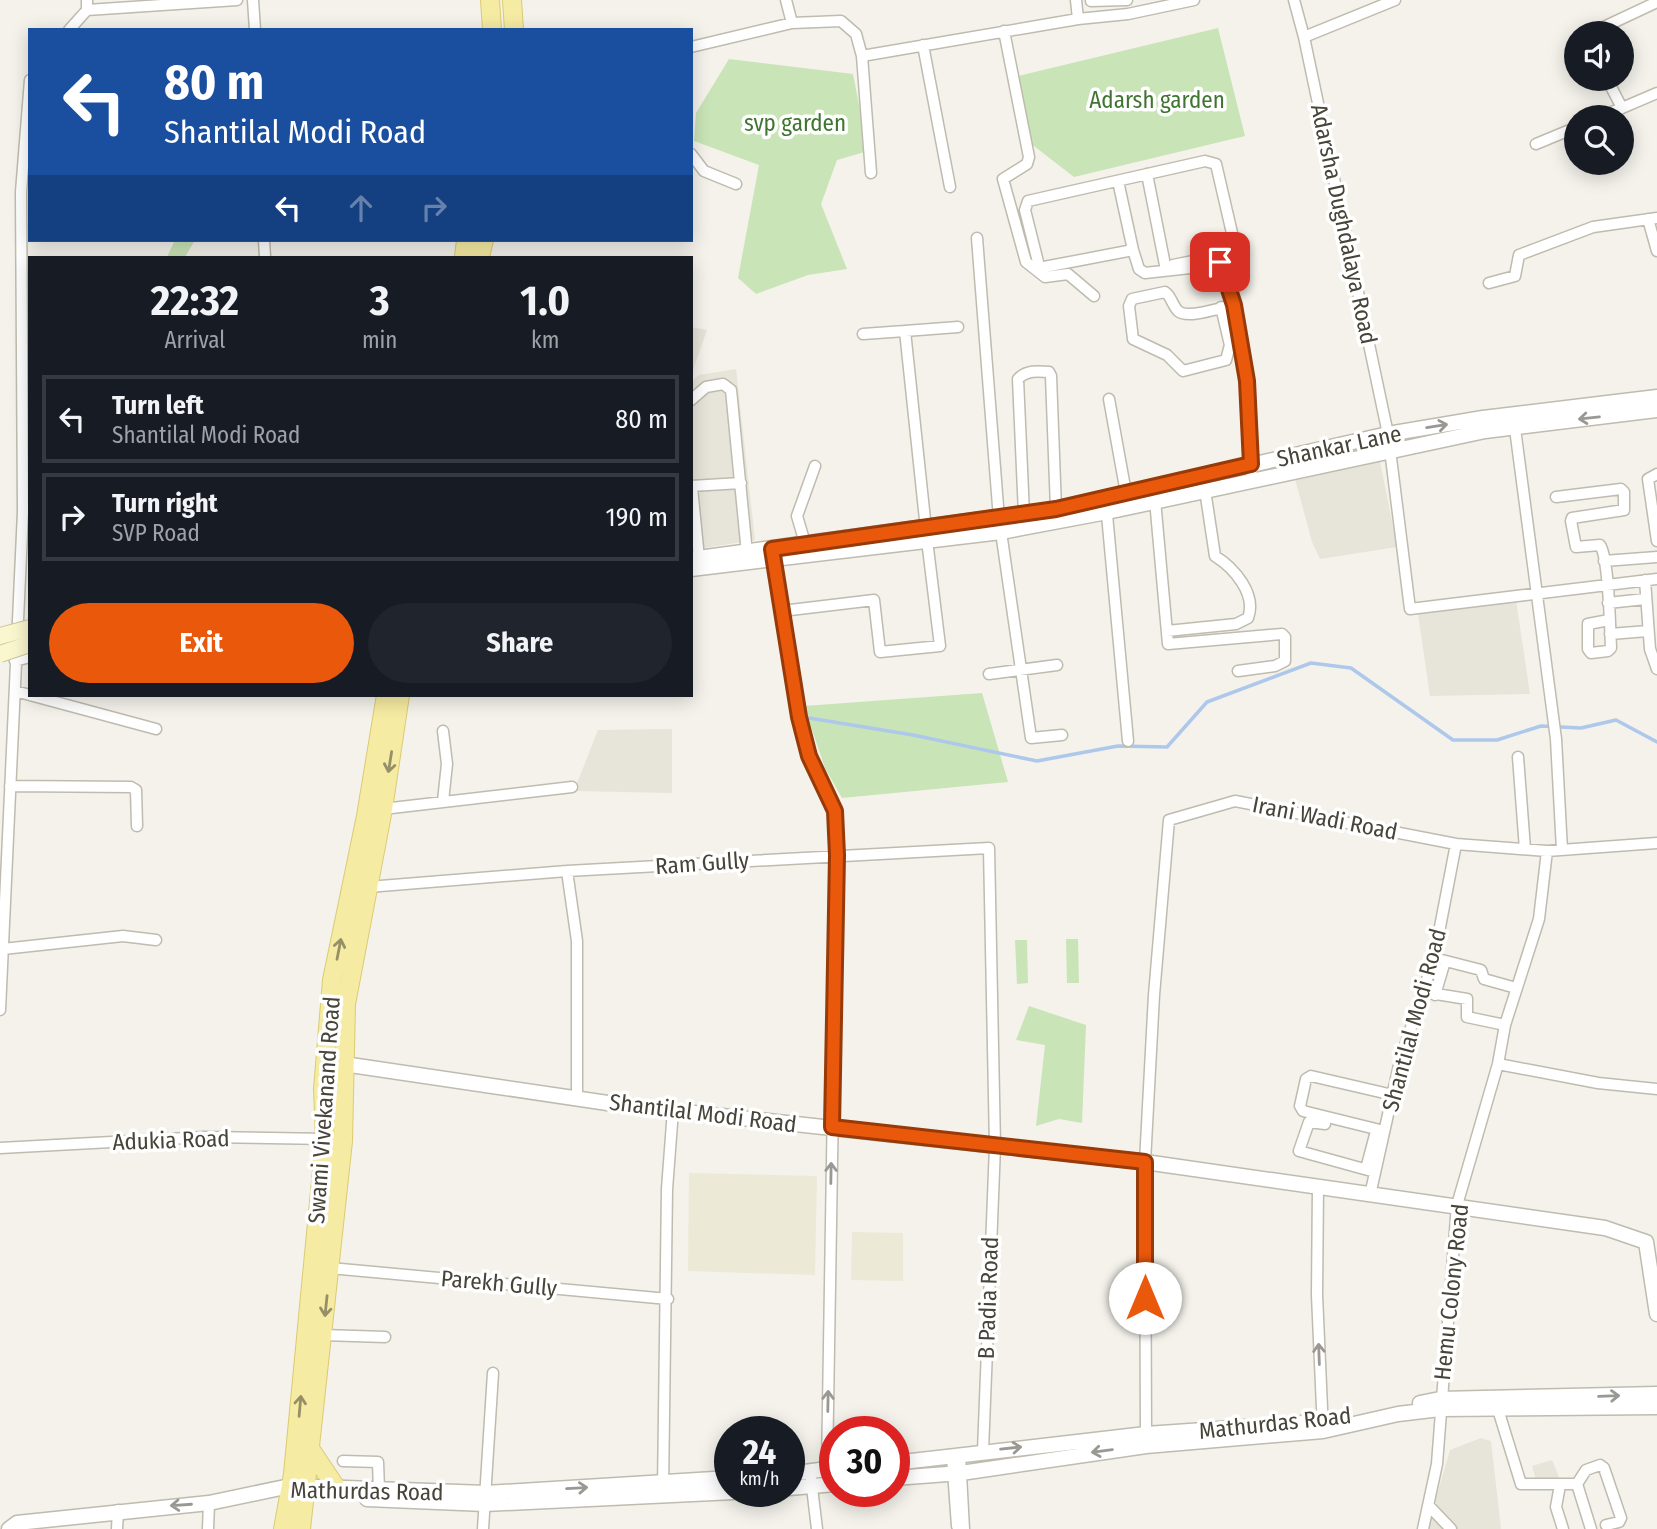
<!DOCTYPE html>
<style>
body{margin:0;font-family:"Fira Sans Condensed",sans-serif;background:#20242c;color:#f1f3f6;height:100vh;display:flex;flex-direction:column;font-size:26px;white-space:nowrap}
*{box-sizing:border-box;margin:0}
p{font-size:23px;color:#9ea1a6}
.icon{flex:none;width:38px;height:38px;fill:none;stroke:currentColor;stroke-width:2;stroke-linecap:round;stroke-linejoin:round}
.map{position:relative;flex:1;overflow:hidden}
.side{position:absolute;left:28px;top:256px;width:665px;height:441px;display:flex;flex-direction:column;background:#171b24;border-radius:0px;box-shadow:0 4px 18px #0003}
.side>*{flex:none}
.hud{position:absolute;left:28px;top:28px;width:665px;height:214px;border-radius:0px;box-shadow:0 4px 18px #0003;background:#1a4fa0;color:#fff;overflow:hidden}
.buttons{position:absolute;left:1564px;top:21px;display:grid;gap:14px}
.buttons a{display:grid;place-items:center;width:70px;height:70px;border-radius:50%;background:#171b24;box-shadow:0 4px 18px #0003;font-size:35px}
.speed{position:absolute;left:714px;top:1416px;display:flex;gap:14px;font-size:35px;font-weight:700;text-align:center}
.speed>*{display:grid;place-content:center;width:91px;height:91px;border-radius:50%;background:#171b24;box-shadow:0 4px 18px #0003;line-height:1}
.speed small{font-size:18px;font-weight:400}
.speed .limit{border:10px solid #d22;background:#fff;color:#111}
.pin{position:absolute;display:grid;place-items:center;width:60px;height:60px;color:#fff;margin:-30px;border-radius:14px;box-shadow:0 4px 10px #0006}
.me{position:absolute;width:77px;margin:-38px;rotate:0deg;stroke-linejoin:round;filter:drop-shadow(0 0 5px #0008)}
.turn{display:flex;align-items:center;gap:24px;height:147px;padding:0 21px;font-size:32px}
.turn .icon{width:91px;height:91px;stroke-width:2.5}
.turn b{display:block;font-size:49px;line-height:60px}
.lanes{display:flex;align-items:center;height:66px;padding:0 21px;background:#0003;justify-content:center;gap:35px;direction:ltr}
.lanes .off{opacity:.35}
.eta{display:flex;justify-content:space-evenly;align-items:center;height:119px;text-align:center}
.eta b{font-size:42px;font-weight:700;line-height:49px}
.primary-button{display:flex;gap:14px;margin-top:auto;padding:14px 21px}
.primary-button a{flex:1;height:80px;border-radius:42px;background:#ea580c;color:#fff;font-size:28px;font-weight:700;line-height:80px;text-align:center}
.primary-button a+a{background:#20242c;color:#f1f3f6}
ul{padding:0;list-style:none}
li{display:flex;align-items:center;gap:21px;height:88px;margin:0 14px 10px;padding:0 7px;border:4px solid #363941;border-radius:0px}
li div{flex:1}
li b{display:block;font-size:26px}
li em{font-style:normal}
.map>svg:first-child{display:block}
.residential{fill:#e7e5d9}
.education{fill:#ece9d6}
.green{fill:#c9e4b7}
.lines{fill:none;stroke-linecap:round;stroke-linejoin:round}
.stream{stroke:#adc8eb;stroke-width:3.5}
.minor-casing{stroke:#bfbbae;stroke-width:13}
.tertiary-casing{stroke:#bfbbae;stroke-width:17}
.primary-casing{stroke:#dacb73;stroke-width:20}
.minor{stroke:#fff;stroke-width:10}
.tertiary{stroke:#fff;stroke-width:14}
.primary{stroke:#f6eba2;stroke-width:18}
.secondary-bridge-casing{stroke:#ccc79c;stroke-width:18;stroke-linecap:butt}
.secondary-bridge{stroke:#faf6ce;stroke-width:16}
.oneway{stroke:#9a9892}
.oneway2{stroke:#968f68}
.route-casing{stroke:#983908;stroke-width:18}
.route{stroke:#ea580c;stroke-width:12}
.labels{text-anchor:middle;stroke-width:7;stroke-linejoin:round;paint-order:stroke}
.park-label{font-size:23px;fill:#407531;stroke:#fff}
.street-label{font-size:23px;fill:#474439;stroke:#fff}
</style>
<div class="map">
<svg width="1657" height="1529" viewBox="0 0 1657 1529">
<rect width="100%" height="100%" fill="#f4f2eb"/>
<path class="residential" d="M 691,327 L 707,330 L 691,376 Z
M 736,369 L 755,540 L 691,550 L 691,382 L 699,375 Z
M 1380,461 L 1397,547 L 1320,559 L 1312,542 L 1295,479 Z
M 1516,600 L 1530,694 L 1430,696 L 1418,614 Z
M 672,729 L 672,793 L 574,791 L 598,730 Z
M 1481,1438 L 1491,1441 L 1501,1529 L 1427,1529 L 1450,1450 Z
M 1552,1460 L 1559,1477 L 1537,1483 L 1532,1466 Z"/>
<path class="education" d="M 689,1173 L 817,1176 L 815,1275 L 688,1271 Z
M 852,1232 L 903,1233 L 903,1281 L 851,1280 Z"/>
<path class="green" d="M 1218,28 L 1245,136 L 1074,177 L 1030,143 L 1014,77 Z
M 729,59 L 853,74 L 868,151 L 837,160 L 821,204 L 847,269 L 808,275 L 756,294 L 738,278 L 759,165 L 694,141 L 696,113 Z
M 175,240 L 195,240 L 185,257 L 167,257 Z
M 982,693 L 1008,782 L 842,798 L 825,768 L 804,706 Z
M 1066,939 L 1078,939 L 1079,983 L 1067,983 Z
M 1015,940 L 1027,940 L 1028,983 L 1017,984 Z
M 1029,1006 L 1086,1025 L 1082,1123 L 1059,1119 L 1036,1126 L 1045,1045 L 1016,1040 Z"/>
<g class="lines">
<path class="stream" d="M 809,718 L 913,735 L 1037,761 L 1118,746 L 1167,747 L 1207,702 L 1311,663 L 1351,668 L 1453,740 L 1497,740 L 1541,726 L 1581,728 L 1616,720 L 1657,742"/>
<g class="minor-casing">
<path id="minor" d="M 87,0 L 87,10 L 237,0
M 253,0 L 255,30
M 786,0 L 792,23 L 841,21 L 856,34 L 862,56 L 1078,19 L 1076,0
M 1294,0 L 1304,37 L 1388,434 L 1410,609 L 1657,579
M 1091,1 L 1127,0
M 1078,19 L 1128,14 L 1194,0
M 69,30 L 87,10
M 1004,31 L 1029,157 L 1027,164 L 1003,179 L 1026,262 L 1045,277 L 1068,274 L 1094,296
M 1591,33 L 1657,2
M 1304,37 L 1395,0
M 923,45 L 950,187
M 691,47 L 792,23
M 862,56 L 871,173
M 1607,79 L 1622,108 L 1657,93
M 1599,117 L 1622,108
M 1536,144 L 1577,127
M 691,154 L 704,171 L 736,184
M 1147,174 L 1166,270 L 1173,265 L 1233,253 L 1235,246 L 1216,164 L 1205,161 L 1028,201 L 1025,210 L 1039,266 L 1044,267 L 1133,250 L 1139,269 L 1145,273 L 1208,266 L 1217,269 C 1251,314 1247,423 1252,479
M 1118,181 L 1133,250
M 1648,219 L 1657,251
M 977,238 L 999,519
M 264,240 L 265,257
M 1489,283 L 1515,276 L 1519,255 L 1593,227 L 1657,218
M 1221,307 L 1230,345 L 1226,360 L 1183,371 L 1167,355 L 1133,339 L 1129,306 L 1132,299 L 1165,292 C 1172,297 1172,305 1178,311 C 1188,320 1221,307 1234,305
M 863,334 L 905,331
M 1109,399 L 1126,493
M 691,400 L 706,387 L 723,384 L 731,390 L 747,553
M 1514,421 L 1556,739 L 1562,850
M 1657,474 L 1648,479 L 1657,541
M 691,486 L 741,483
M 692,488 L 699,558
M 1556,497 L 1621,489 L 1624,492 L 1624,510 L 1572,518 L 1571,521 L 1576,547 L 1600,545 C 1609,558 1610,628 1611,648 L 1608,651 L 1591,653 L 1588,649 L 1588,624 L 1609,620
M 1155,500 L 1168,644 L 1282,634 L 1285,637 L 1285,661 L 1275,666 L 1238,671
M 1106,504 L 1128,741
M 1024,514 L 1018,379 C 1026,370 1038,371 1049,372 L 1051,376 L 1056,509
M 926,529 L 905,331 L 958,327
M 1001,532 L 1031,738 L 1062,735
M 805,543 L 797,516 L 815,466
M 773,554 L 799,717 L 809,756 L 835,811 L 837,855 L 827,1469
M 1604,561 L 1657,557
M 1645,580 L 1650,649 L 1657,669
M 1608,603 L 1645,599
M 782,611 L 874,600 L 880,652 L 940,646 L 927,540
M 1167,631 L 1236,624 L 1248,618 C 1257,594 1234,568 1215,556 L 1205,490
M 1610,634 L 1648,631
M 15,661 L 30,657
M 989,674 L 1057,665
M 15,691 L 156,729
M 1518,757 L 1525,849
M 10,786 L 131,787 L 136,790 L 137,826
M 443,801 L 447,764 L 443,731
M 383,809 L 572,787
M 567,871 L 577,941 L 577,1098
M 368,887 L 567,871 L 989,848 L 995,1146 L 983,1451
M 3,949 L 123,936 L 156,940
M 1434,958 L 1481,970 L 1484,979 L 1516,988
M 1424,992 L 1467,999 L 1467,1017 L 1505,1025
M 1435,995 L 1445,961
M 0,1010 L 23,512 L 21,192 L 30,80
M 1498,1064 L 1598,1083 L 1657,1089
M 1325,1124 L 1309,1122 L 1299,1151 L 1375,1172
M 1384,1131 L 1303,1111 L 1300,1106 L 1306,1079 L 1311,1076 L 1393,1095
M 0,1148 L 204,1137 L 329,1139
M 1366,1169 L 1375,1135
M 1318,1187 L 1317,1295 L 1323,1431
M 1370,1195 L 1400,1061 L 1434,958 L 1456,844
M 330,1268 L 668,1299
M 323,1335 L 385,1337
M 1496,1403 L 1521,1484 L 1577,1484 L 1591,1529
M 1146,1441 L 1145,1162 L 1154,995 L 1169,820 L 1235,801 L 1456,844 L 1547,851 L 1657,843
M 960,1456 L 964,1529
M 952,1457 L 957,1526
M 343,1461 L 378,1462 L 379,1490
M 811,1479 L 817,1529
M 1577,1484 L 1586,1470 L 1600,1465 L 1604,1468 L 1621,1518 L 1619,1522 L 1606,1525
M 1560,1485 L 1556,1507 L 1563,1529
M 663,1489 L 667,1189 L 673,1110
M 1429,1506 L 1451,1529
M 117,1529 L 118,1510
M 208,1529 L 209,1503
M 483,1529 L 493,1373
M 1423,1529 L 1437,1464 L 1457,1205 L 1498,1064 L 1505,1025 L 1539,919 L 1547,851"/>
</g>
<g class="tertiary-casing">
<path id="tertiary" d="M 691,559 L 1056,509 L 1388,434 L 1483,418 L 1657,397
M 691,569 L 1001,532 L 1107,512 L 1485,431 L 1657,410
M 337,1063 L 621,1105 L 1145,1162 L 1605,1228 L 1646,1242 L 1657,1314
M 1420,1403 L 1440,1399 L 1657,1394
M 894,1463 L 1146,1434 L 1304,1423
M 789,1474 L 835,1468
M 894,1478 L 961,1473 L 1146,1446 L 1323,1431 L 1398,1414 L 1440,1409 L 1657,1407
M 789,1488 L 835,1484
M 367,1499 L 485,1504 L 754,1491
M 9,1529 L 17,1523 L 209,1503 L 290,1486 L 486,1493 L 730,1478"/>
</g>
<g class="primary-casing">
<path id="primary" d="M 490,0 L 492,30
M 512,0 L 514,30
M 464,257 L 466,240
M 480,257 L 484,240
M 311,1450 L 337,1489
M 283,1529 L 293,1474 L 325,1139 L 323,1089 L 332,980 L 366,816 L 386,695
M 301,1529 L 343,1141 L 346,1004 L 383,809 L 400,695"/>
</g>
<use href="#minor" class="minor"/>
<use href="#tertiary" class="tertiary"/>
<use href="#primary" class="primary"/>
<g class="secondary-bridge-casing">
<path id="secondary-bridge" d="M 0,636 L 30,628
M 0,654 L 30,644"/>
</g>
<use href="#secondary-bridge" class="secondary-bridge"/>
</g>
<defs><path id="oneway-shaft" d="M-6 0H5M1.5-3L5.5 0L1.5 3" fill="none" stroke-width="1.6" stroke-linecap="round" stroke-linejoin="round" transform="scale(1.75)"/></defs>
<g class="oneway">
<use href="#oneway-shaft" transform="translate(1589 418) rotate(174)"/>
<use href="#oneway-shaft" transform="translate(1437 426) rotate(-9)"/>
<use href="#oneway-shaft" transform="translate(831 1173) rotate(-89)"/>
<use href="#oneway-shaft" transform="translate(1319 1354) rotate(-92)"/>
<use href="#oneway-shaft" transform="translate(1609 1396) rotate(-2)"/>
<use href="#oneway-shaft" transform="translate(828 1401) rotate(-89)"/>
<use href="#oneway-shaft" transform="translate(1011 1448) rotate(-6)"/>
<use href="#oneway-shaft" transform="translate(1102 1451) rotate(172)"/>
<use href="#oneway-shaft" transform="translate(577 1488) rotate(-3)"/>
<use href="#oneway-shaft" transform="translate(181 1505) rotate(176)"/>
</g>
<g class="oneway2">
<use href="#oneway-shaft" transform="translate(390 762) rotate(99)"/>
<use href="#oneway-shaft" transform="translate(339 949) rotate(-79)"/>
<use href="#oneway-shaft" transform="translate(326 1306) rotate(96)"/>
<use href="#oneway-shaft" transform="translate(300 1406) rotate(-85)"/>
</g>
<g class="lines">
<g class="route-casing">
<path id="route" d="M 1145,1298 L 1145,1162 L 832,1127 L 837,855 L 835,811 L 809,756 L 799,717 L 772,549 L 1056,509 L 1251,464 L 1247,381 L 1234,305 L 1220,262"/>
</g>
<use href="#route" class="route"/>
</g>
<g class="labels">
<g class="park-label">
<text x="1157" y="108">Adarsh garden</text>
<text x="795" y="131">svp garden</text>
</g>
<g class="street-label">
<text transform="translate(1344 224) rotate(78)" y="8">Adarsha Dughdalaya Road</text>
<text transform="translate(1339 446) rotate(-12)" y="8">Shankar Lane</text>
<text transform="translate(1325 818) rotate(11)" y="8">Irani Wadi Road</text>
<text transform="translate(702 863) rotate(-4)" y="8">Ram Gully</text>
<text transform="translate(1414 1020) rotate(-75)" y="8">Shantilal Modi Road</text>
<text transform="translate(324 1110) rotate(-86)" y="8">Swami Vivekanand Road</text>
<text transform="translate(703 1113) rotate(7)" y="8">Shantilal Modi Road</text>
<text transform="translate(171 1140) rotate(-2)" y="8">Adukia Road</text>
<text transform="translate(499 1283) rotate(5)" y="8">Parekh Gully</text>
<text transform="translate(1451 1292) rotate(-84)" y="8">Hemu Colony Road</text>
<text transform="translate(988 1298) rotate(-88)" y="8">B Padia Road</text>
<text transform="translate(1275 1423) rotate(-6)" y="8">Mathurdas Road</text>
<text transform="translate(367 1491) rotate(1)" y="8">Mathurdas Road</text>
</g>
</g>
</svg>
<div class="buttons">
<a><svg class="icon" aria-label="sound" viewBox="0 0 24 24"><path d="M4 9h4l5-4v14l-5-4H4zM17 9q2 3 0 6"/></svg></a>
<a><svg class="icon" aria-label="search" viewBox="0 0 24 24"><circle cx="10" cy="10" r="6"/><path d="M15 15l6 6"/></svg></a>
</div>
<div class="speed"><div>24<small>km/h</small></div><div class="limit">30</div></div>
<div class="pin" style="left:1220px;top:262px;background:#d93025"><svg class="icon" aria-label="arrive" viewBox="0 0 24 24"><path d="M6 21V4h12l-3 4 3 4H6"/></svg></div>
<svg class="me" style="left:1145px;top:1298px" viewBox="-20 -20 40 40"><circle r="19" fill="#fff"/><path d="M0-13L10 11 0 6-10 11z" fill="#ea580c"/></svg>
<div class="hud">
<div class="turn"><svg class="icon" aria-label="left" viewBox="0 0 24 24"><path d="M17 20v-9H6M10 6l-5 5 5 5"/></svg><div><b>80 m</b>Shantilal Modi Road</div></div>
<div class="lanes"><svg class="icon" aria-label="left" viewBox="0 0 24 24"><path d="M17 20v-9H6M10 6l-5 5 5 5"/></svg><svg class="icon off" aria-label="ahead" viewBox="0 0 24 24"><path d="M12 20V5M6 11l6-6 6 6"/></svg><svg class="icon off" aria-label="right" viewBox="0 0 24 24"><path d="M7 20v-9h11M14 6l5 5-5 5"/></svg></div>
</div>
<section class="side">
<div class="eta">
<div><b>22:32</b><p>Arrival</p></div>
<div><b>3</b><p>min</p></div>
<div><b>1.0</b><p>km</p></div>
</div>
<ul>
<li><svg class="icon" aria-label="left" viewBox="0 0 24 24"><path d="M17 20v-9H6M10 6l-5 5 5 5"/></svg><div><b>Turn left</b><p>Shantilal Modi Road</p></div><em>80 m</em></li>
<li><svg class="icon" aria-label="right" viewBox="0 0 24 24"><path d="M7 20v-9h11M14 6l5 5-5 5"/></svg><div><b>Turn right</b><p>SVP Road</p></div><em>190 m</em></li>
</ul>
<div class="primary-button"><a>Exit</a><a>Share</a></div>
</section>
</div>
